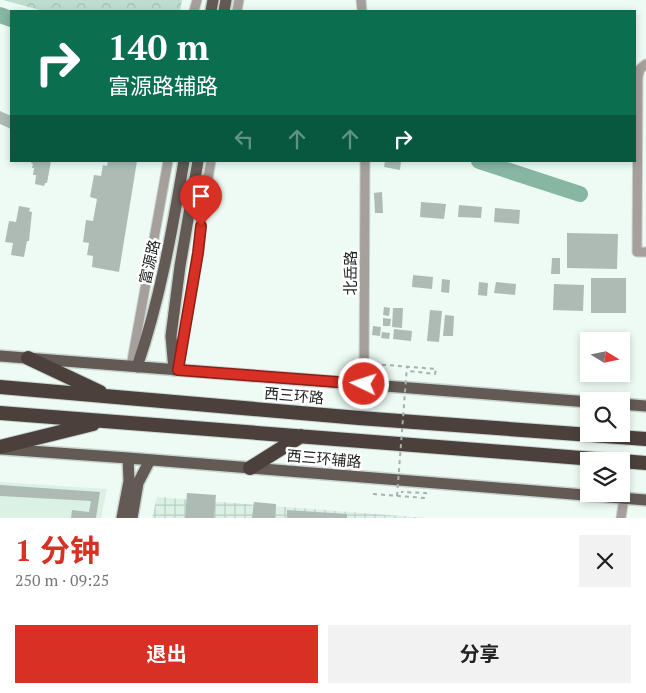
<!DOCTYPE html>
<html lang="zh">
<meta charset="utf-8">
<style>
body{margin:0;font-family:"PT Serif","Noto Sans SC",serif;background:#f2f2f2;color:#222;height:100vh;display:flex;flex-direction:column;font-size:19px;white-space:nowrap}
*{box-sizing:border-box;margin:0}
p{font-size:16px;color:#767676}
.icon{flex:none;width:28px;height:28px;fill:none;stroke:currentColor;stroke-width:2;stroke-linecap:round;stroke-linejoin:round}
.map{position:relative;height:518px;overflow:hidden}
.panel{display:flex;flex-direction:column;background:#fff;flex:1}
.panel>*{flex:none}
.banner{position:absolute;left:10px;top:10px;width:626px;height:152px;border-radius:0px;box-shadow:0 2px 8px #0003;background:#0b6e4f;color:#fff;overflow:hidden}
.needle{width:32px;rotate:100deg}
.tools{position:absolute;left:580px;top:332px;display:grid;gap:10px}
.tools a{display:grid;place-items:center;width:50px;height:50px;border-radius:0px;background:#fff;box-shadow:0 2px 8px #0003;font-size:25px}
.pin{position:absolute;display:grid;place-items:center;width:42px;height:42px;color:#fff;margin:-51px -21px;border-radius:50% 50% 50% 0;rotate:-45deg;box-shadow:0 0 5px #0007}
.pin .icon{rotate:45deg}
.me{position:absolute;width:55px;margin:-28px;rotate:274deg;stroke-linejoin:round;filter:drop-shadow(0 0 4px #0008)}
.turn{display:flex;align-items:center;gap:18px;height:105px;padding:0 15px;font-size:22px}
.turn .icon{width:65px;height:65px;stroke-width:2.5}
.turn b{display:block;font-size:35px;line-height:42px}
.lanes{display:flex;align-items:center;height:48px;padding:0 15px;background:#0003;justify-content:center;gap:25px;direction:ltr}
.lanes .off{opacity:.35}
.round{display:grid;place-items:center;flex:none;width:52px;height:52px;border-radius:0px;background:#f2f2f2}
.head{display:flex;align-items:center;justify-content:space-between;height:85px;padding:0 15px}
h1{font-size:30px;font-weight:700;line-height:38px;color:#d93025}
.cta{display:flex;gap:10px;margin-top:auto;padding:10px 15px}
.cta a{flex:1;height:58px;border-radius:0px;background:#d93025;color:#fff;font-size:20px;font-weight:700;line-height:58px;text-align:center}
.cta a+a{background:#f2f2f2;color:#222}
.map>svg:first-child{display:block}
.built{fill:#dbf1e6}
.industrial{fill:url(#industrial-grid)}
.forest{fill:url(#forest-crowns)}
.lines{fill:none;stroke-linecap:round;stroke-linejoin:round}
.river{stroke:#87b7a2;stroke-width:16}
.building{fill:#aebbb5}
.minor-casing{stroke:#c8d5ce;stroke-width:11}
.major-casing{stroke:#c8d5ce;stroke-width:14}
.highway-casing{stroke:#c8d5ce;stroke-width:16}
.path{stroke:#a6b1ab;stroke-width:2;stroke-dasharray:4 4;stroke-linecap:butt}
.minor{stroke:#a6a09d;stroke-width:9}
.major{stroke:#635955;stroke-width:11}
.highway{stroke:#4b403c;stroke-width:14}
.path-bridge{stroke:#a6b1ab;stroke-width:2;stroke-dasharray:4 4;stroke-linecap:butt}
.route-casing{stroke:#8d1f18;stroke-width:12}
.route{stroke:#d93025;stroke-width:9}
.labels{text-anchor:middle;stroke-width:5;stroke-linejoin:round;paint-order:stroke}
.street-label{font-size:15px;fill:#212623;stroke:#fff}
</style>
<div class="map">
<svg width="646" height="518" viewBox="0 0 646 518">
<defs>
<pattern id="industrial-grid" width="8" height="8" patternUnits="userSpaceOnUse" patternTransform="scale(1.25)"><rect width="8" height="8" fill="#dbf1e6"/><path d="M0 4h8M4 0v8" fill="none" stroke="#bccec5"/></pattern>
<pattern id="forest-crowns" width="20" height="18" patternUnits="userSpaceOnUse" patternTransform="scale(1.25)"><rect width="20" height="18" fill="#bfddcf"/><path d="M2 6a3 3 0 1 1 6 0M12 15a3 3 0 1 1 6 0" fill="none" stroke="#a4beb1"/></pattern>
</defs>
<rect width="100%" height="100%" fill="#edfbf4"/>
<path class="built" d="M 0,482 L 107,489 L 101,518 L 0,518 Z"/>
<path class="industrial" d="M 157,497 L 427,518 L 152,518 Z"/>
<path class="forest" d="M 3,0 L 182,0 L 180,11 L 43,11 Z"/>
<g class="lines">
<path class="river" d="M 0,15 L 11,19
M 479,161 L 580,194"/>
</g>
<path class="building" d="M 0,111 L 11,116 L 11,129 L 0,124 Z
M 31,161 L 51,161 L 47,183 L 45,183 L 44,186 L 35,184 L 36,175 L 33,175 L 34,168 L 32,168 L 33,164 L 31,163 Z
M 108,161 L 137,161 L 119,272 L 92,267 L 93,256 L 87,255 L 89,243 L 83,242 L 86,220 L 93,221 L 97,199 L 90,197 L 94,175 L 101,176 L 103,165 L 107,166 Z
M 385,161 L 401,161 L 400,170 L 384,167 Z
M 382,192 L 383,213 L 375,213 L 374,193 Z
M 421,202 L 446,204 L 444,219 L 420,217 Z
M 459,205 L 482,207 L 481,218 L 458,217 Z
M 19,206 L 30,208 L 29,211 L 32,212 L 29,241 L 27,241 L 24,257 L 11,255 L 13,243 L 5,242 L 9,221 L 16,222 Z
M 495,208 L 520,210 L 519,224 L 494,222 Z
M 567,233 L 618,234 L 617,269 L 567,268 Z
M 552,258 L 560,258 L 560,274 L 551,274 Z
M 413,275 L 433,277 L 432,289 L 412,287 Z
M 591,278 L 626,278 L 626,313 L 591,313 Z
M 442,279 L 450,280 L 449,293 L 441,292 Z
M 479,282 L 488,283 L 487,296 L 478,295 Z
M 496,282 L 516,284 L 515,295 L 494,293 Z
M 554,284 L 584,285 L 583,311 L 553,310 Z
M 384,307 L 390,308 L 389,316 L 383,315 Z
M 393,308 L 403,308 L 402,328 L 392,327 Z
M 430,310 L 442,311 L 439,342 L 427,341 Z
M 445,315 L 454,316 L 453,336 L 443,336 Z
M 383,318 L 391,319 L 390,326 L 383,326 Z
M 373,326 L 381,327 L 380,336 L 372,335 Z
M 394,329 L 412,331 L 411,341 L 393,339 Z
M 382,332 L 390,333 L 389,339 L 381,338 Z
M 0,485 L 100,492 L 96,518 L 71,518 L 72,510 L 89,512 L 91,501 L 0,496 Z
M 187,493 L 216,495 L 214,518 L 185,518 Z
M 254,502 L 276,504 L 275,518 L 252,518 Z
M 287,510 L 347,514 L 347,518 L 287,518 Z"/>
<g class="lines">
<g class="minor-casing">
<path id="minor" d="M 361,0 L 362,11
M 194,11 L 197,0
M 237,11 L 239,0
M 646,64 L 640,69 L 638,77 L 637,252 L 646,252
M 131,366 L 168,161
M 178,370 L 198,253 L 202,213 L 211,161
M 364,384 L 365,161
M 621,518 L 624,498"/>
</g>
<g class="major-casing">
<path id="major" d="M 211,11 L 213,0
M 224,11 L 226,0
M 0,356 L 589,402
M 137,367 C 160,300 172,231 184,161
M 174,370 L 171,336 L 180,266 L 198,161
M 621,404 L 646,406
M 2,449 L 128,458 L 646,500
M 122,518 L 129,481 L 128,458
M 132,518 L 138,483 L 150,460"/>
</g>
<g class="highway-casing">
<path id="highway" d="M 28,358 L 100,392
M 0,387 L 359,418 L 646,439
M 0,413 L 620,461
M 0,447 L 93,424
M 621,461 L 646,463
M 250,468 L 301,436"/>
</g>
<path class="path" d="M 374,364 L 436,369 L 435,374 L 409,371
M 373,494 L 425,498 L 426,493 L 401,492"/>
<use href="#minor" class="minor"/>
<use href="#major" class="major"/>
<use href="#highway" class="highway"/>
<path class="path-bridge" d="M 397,496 L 407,366"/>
</g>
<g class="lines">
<g class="route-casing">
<path id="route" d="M 201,226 L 198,253 L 178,370 L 364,384"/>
</g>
<use href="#route" class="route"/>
</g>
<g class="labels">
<g class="street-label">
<text transform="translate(150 262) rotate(-77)" y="5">富源路</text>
<text transform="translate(351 273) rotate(-90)" y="5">北岳路</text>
<text transform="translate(294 396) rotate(5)" y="5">西三环路</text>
<text transform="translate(324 459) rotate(5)" y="5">西三环辅路</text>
</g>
</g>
</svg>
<div class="tools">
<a><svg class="needle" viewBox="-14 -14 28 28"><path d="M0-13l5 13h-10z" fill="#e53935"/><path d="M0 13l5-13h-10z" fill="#767676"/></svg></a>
<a><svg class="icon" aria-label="search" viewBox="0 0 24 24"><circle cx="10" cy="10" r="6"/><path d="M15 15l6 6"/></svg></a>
<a><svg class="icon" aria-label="layers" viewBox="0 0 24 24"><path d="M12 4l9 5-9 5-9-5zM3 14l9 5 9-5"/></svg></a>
</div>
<div class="pin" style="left:201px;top:226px;background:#d93025"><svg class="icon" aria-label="arrive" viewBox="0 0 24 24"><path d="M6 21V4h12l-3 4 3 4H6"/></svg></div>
<svg class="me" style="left:364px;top:384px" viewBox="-20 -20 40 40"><circle r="17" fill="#d93025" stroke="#fff" stroke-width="3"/><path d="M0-11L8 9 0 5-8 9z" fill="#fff"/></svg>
<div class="banner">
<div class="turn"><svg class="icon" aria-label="right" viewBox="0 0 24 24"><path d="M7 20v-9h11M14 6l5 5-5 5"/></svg><div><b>140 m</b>富源路辅路</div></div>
<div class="lanes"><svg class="icon off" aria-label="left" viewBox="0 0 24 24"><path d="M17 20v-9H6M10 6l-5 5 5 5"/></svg><svg class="icon off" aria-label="ahead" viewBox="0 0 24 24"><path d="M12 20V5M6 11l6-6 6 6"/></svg><svg class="icon off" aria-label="ahead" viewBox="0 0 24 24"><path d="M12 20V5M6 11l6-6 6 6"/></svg><svg class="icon" aria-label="right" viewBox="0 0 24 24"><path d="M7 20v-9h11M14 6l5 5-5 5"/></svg></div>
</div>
</div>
<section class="panel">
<div class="head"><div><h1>1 分钟</h1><p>250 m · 09:25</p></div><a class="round"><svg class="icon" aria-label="close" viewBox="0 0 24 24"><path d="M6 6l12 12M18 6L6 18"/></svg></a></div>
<div class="cta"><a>退出</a><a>分享</a></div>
</section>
